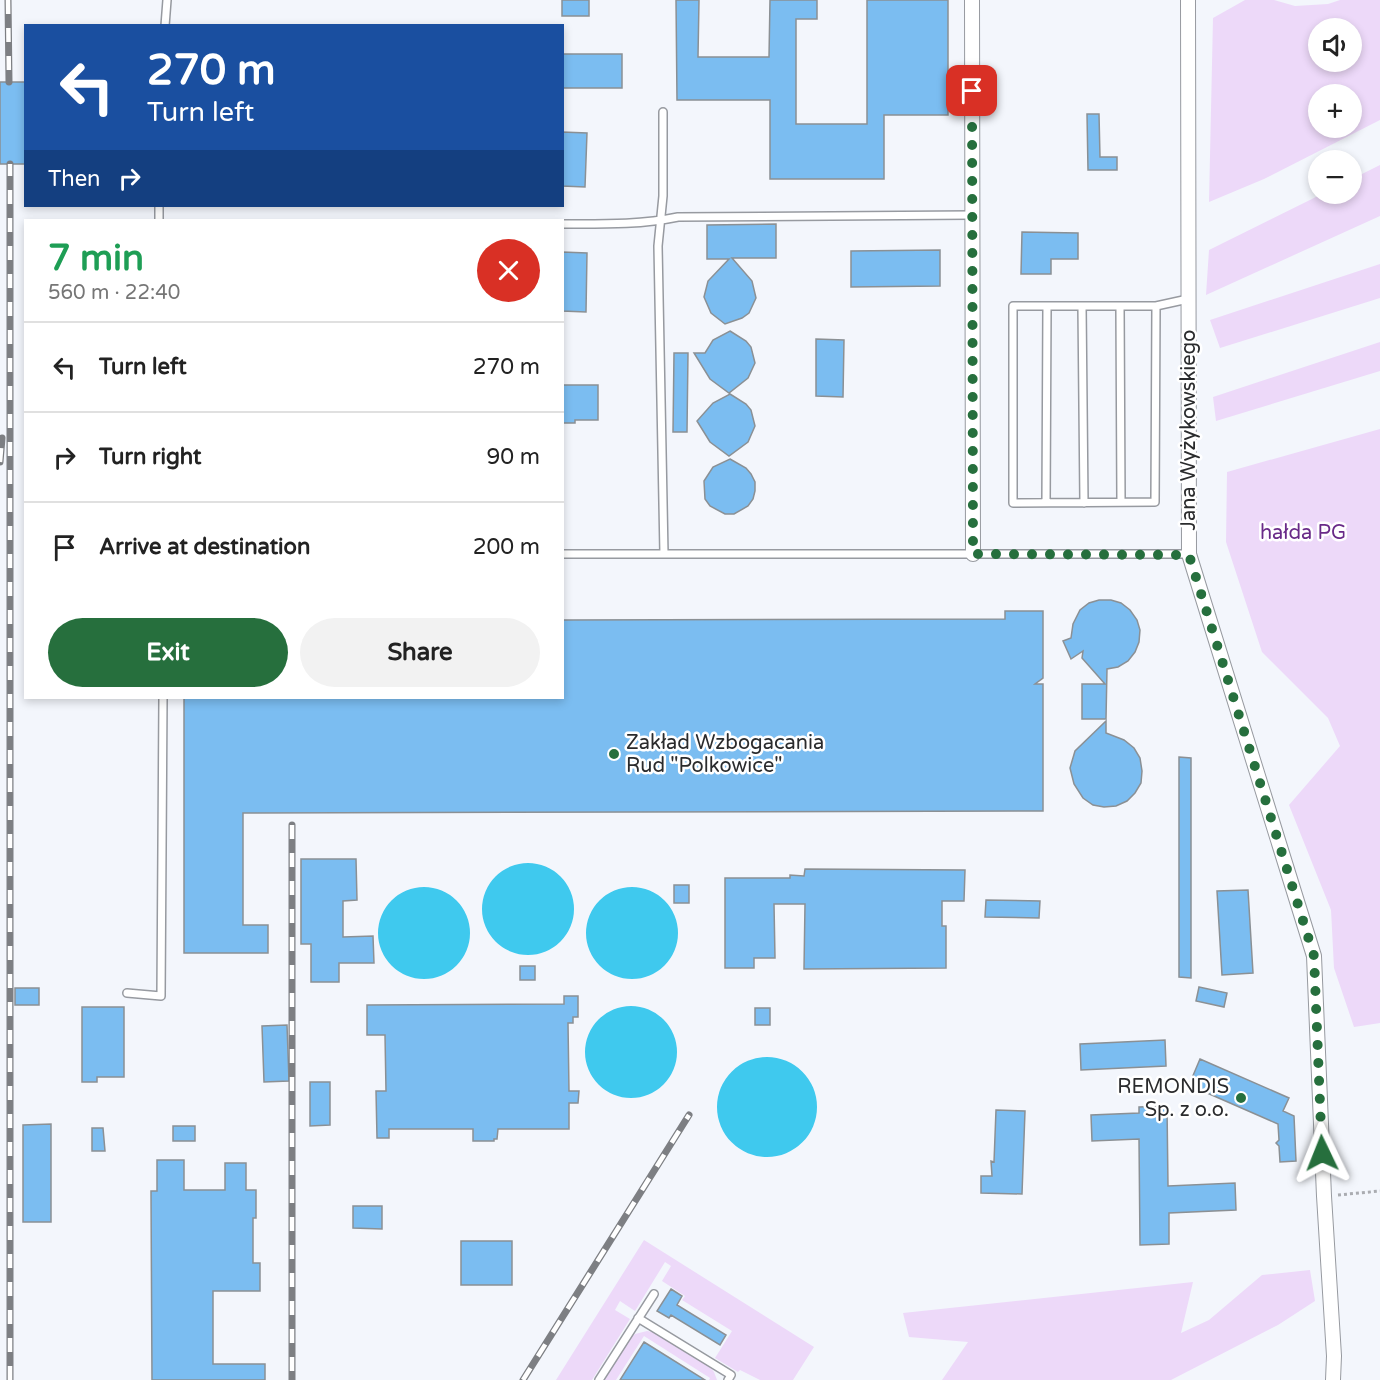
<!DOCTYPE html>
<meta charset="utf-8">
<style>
body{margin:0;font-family:"Varela Round",sans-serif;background:#f2f2f2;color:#222;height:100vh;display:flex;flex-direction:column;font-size:22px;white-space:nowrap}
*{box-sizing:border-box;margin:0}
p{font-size:20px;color:#767676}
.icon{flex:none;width:33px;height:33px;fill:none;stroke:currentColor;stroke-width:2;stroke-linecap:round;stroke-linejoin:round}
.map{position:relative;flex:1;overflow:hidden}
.details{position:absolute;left:24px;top:219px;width:540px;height:480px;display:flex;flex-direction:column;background:#fff;border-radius:0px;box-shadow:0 3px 9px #0003}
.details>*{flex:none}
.banner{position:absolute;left:24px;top:24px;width:540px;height:183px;border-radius:0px;box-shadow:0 3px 9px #0003;background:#1a4fa0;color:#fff;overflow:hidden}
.fabs{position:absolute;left:1308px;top:18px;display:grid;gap:12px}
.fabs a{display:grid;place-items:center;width:54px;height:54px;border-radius:50%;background:#fff;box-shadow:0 3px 9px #0003;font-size:30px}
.pin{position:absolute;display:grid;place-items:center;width:51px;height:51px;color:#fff;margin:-26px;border-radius:12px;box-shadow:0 3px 9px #0006}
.me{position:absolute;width:66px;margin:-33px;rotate:358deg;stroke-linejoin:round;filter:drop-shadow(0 0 4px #0008)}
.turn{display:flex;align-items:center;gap:21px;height:126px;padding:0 24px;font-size:27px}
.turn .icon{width:78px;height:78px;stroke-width:2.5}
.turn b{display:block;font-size:42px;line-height:51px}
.then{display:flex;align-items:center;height:57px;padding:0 24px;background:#0003;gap:12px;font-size:22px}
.round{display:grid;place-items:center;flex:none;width:63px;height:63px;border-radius:32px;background:#f2f2f2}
.overview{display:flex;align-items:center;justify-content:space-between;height:102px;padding:0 24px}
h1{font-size:36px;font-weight:800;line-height:45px;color:#1e9e55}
.primary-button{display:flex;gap:12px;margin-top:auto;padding:12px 24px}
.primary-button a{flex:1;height:69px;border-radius:36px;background:#266f3d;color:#fff;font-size:24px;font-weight:800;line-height:69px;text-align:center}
.primary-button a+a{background:#f2f2f2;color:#222}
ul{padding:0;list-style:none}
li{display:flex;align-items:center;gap:18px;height:90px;padding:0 24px;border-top:2px solid #e0e0e0}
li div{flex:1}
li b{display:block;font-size:22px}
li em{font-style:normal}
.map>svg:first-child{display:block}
.green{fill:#edd9f9;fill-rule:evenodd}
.water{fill:#3fc9ee}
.building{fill:#7bbdf1;stroke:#8b9094;stroke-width:1.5}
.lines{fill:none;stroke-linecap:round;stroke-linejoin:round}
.service-casing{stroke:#979aa0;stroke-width:10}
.minor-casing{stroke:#979aa0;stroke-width:16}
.path{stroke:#aaacb1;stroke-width:3;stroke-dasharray:3 3;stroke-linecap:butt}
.service{stroke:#fff;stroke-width:7}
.minor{stroke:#fff;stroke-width:14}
.rail-casing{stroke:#7d7f83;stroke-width:7}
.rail{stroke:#fff;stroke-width:4.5;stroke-dasharray:14;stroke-linecap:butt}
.route{stroke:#266f3d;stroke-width:10;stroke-dasharray:0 18}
.poi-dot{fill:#266f3d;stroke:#fff;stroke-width:2}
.labels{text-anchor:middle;stroke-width:5;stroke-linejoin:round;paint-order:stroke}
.street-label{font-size:20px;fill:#2a2b2d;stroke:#fff}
.park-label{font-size:20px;fill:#692a88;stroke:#fff}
.poi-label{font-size:20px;fill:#2a2b2d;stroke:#fff;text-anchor:start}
</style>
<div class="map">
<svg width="1380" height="1380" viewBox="0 0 1380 1380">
<rect width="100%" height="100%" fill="#f3f6fc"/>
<path class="green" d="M 1245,0 L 1274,0 L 1295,6 L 1328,4 L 1340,0 L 1380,0 L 1380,120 L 1264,179 L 1209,202 L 1213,18 ZM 1352,28 L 1352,62 L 1318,62 L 1318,28 ZM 1352,94 L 1352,128 L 1318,128 L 1318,94 Z
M 1380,165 L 1380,216 L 1206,295 L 1209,250 L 1322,194 L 1352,194 L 1352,179 Z
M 1380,264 L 1380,298 L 1220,348 L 1210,320 Z
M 1380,342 L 1380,371 L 1216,421 L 1213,397 Z
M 1380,429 L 1380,1023 L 1354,1027 L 1334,968 L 1331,910 L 1289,805 L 1340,746 L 1328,718 L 1262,652 L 1226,542 L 1227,472 Z
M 644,1240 L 814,1347 L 793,1380 L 760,1380 L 740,1370 L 738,1372 L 715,1358 L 732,1331 L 682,1300 L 685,1296 L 662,1281 L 671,1266 L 665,1262 L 635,1311 L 620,1301 L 615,1310 L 630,1319 L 592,1380 L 556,1380 Z
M 1310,1270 L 1315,1301 L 1278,1325 L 1171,1380 L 942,1380 L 968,1342 L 909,1337 L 903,1313 L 1193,1282 L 1181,1333 L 1209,1320 L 1262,1275 Z
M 647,1331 L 657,1333 L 708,1365 L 714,1372 L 717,1380 L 709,1380 L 710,1378 L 644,1336 L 616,1380 L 604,1380 L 630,1338 L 635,1334 Z"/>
<path class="water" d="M482 909a46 46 0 1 1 92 0a46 46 0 1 1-92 0Z
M378 933a46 46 0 1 1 92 0a46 46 0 1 1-92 0Z
M586 933a46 46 0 1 1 92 0a46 46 0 1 1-92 0Z
M585 1052a46 46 0 1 1 92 0a46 46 0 1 1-92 0Z
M717 1107a50 50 0 1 1 100 0a50 50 0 1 1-100 0Z"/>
<path class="building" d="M 562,0 L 589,0 L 589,16 L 562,16 Z
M 676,0 L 699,0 L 698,57 L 769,57 L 770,0 L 817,0 L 817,19 L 796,19 L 796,124 L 867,124 L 867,0 L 948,0 L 948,115 L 884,115 L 884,179 L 770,179 L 770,100 L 677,100 Z
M 562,54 L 622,54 L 622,88 L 562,88 Z
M 0,82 L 26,82 L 26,164 L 0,164 Z
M 1087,114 L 1099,114 L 1100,157 L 1117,157 L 1117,170 L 1088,170 Z
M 562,132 L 587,133 L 585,187 L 562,186 Z
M 776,224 L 776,258 L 732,258 L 752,281 L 756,298 L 749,313 L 742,318 L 725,324 L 711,313 L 704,297 L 708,281 L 729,259 L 707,259 L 707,225 Z
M 1022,232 L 1078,233 L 1078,259 L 1051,259 L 1051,274 L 1021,274 Z
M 940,250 L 940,286 L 851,287 L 851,251 Z
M 562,252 L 587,253 L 586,312 L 562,311 Z
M 730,331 L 746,341 L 751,347 L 755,363 L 748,378 L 729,393 L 710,379 L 694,353 L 705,353 L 713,340 Z
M 816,339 L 844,340 L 843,397 L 816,396 Z
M 674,353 L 688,353 L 687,432 L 673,432 Z
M 562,385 L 598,385 L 598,420 L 575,420 L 575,423 L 562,423 Z
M 730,394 L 746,404 L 751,410 L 755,426 L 748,442 L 729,456 L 710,442 L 697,421 L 713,403 Z
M 730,459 L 746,468 L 751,474 L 755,482 L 755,491 L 753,499 L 748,506 L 734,514 L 725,514 L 710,506 L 705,499 L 704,481 L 713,467 Z
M 1099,600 L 1111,600 L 1121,603 L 1130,610 L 1137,620 L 1140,630 L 1139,642 L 1135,652 L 1128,661 L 1118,667 L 1107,669 L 1106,719 L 1082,719 L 1082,684 L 1105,684 L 1082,658 L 1083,651 L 1071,659 L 1063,641 L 1071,638 L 1073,624 L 1080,610 L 1089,603 Z
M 1005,611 L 1043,611 L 1043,678 L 1035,684 L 1043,684 L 1043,811 L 243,813 L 243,925 L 268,925 L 268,953 L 184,953 L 184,698 L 562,698 L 562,620 L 1005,619 Z
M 1106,721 L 1106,733 L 1124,740 L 1134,748 L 1140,758 L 1142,771 L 1141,783 L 1135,793 L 1127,801 L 1116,806 L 1104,807 L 1093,805 L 1083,798 L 1074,784 L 1070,768 L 1075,751 Z
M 1179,757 L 1191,758 L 1191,978 L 1179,977 Z
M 301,859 L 356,859 L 357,900 L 343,901 L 343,937 L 373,936 L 374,963 L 339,963 L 339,982 L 311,982 L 311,944 L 301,944 Z
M 805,869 L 965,870 L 964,901 L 942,901 L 942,926 L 946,926 L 946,968 L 804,969 L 805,904 L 774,904 L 775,958 L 754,958 L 754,968 L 725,968 L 725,878 L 790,878 L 790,875 L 804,876 Z
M 674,885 L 689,885 L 689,903 L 674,903 Z
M 1248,890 L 1253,973 L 1222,975 L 1217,891 Z
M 986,900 L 1040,901 L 1039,918 L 985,917 Z
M 520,966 L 535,966 L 535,980 L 520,980 Z
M 1199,987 L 1227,993 L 1224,1007 L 1196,1001 Z
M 15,988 L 39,988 L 39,1005 L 15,1005 Z
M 564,996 L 578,996 L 578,1017 L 573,1017 L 573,1023 L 568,1023 L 569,1091 L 579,1091 L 578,1103 L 569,1103 L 569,1129 L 498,1129 L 497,1139 L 494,1139 L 494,1141 L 473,1141 L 473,1129 L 389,1129 L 389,1138 L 377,1138 L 376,1091 L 386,1091 L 385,1035 L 367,1035 L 367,1005 L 564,1004 Z
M 82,1007 L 124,1007 L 124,1077 L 97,1077 L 97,1082 L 82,1082 Z
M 755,1008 L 770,1008 L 770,1025 L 755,1025 Z
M 287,1025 L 289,1081 L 264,1082 L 262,1026 Z
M 1165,1040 L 1166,1066 L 1081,1070 L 1080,1044 Z
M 1200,1059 L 1289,1098 L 1283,1111 L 1294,1116 L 1296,1161 L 1280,1162 L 1279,1146 L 1276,1143 L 1279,1140 L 1278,1124 L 1189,1085 Z
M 310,1082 L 330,1082 L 330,1125 L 310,1126 Z
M 1167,1106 L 1168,1186 L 1235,1183 L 1236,1210 L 1169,1213 L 1169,1244 L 1140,1245 L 1139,1139 L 1092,1141 L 1091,1115 L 1139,1113 L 1139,1107 Z
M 996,1110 L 1025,1111 L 1022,1194 L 981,1193 L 981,1176 L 992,1176 L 991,1161 L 994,1162 Z
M 51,1124 L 51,1222 L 23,1222 L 23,1125 Z
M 173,1126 L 195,1126 L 195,1141 L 173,1141 Z
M 92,1128 L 103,1128 L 105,1151 L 92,1151 Z
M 157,1160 L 184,1160 L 184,1190 L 225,1190 L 225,1163 L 246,1163 L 246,1190 L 256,1190 L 256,1218 L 253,1218 L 253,1263 L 260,1263 L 260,1291 L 213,1291 L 213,1364 L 265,1364 L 265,1380 L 152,1380 L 151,1191 L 157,1191 Z
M 353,1206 L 382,1206 L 382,1229 L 353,1228 Z
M 461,1241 L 512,1241 L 512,1285 L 461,1285 Z
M 671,1289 L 682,1296 L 677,1305 L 726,1335 L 720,1345 L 671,1315 L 669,1318 L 657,1311 Z
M 644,1342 L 705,1380 L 620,1380 Z"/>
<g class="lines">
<g class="service-casing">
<path id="service" d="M 165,26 L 167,0
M 663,112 L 663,196 L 658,246 L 664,554
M 159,220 L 159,206
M 562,224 C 601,224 640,225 678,217 L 972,215
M 1082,306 L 1084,503
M 1156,306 L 1155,502 L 1013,503 L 1013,306 L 1156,306 L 1188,299
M 1120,307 L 1121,502
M 1046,503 L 1047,306
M 562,554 L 1189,554
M 127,993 L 161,996 L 163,698
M 638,1318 L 731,1375 L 728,1380
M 599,1380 L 654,1294"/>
</g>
<g class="minor-casing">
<path id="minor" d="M 972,0 L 973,554
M 1188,0 L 1189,554 L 1314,956 L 1324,1196 L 1334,1356 L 1333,1380"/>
</g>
<path class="path" d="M 1338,1195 L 1380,1191"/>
<use href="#service" class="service"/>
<use href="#minor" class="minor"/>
<g class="rail-casing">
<path id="rail" d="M 8,0 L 9,82
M 0,462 L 2,438
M 292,825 L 292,1380
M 10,1380 L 10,164
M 523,1380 L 689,1115"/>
</g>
<use href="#rail" class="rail"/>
</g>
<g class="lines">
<path class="route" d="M 972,91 L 973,554 L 1189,555 L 1314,956 L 1322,1153"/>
</g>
<g class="poi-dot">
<circle cx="614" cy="754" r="6"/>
<circle cx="1241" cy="1098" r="6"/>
</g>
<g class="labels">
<g class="street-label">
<text transform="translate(1188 430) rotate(-90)" y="7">Jana Wyżykowskiego</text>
</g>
<g class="park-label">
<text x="1303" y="539">hałda PG</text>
</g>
<g class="poi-label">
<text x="626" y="749">Zakład Wzbogacania<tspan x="626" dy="23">Rud "Polkowice"</tspan></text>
<text x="1229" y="1093" text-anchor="end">REMONDIS<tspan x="1229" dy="23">Sp. z o.o.</tspan></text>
</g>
</g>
</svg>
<div class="fabs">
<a><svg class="icon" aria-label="sound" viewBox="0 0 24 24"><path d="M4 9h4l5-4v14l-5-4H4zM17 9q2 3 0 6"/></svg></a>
<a>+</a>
<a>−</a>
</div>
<div class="pin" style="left:972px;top:91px;background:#d93025"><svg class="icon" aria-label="arrive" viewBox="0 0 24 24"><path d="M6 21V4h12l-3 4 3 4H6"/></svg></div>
<svg class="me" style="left:1322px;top:1153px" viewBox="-20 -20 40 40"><path d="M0-17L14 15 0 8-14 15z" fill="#266f3d" stroke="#fff" stroke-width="4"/></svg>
<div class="banner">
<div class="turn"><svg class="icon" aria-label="left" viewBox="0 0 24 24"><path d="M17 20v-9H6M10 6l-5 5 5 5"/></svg><div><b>270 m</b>Turn left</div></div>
<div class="then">Then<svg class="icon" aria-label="right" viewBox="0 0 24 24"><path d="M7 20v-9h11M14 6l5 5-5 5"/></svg></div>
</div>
<section class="details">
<div class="overview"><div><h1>7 min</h1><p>560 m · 22:40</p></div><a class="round" style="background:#d93025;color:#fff"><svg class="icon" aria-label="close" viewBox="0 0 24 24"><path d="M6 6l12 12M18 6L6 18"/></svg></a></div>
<ul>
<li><svg class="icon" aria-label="left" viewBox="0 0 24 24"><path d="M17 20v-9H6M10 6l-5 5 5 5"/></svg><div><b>Turn left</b></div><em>270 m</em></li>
<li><svg class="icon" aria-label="right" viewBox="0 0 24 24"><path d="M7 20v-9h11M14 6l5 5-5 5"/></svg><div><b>Turn right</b></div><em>90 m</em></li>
<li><svg class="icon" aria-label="arrive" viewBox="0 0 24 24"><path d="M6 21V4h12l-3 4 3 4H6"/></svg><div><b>Arrive at destination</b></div><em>200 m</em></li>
</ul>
<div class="primary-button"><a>Exit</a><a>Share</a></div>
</section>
</div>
